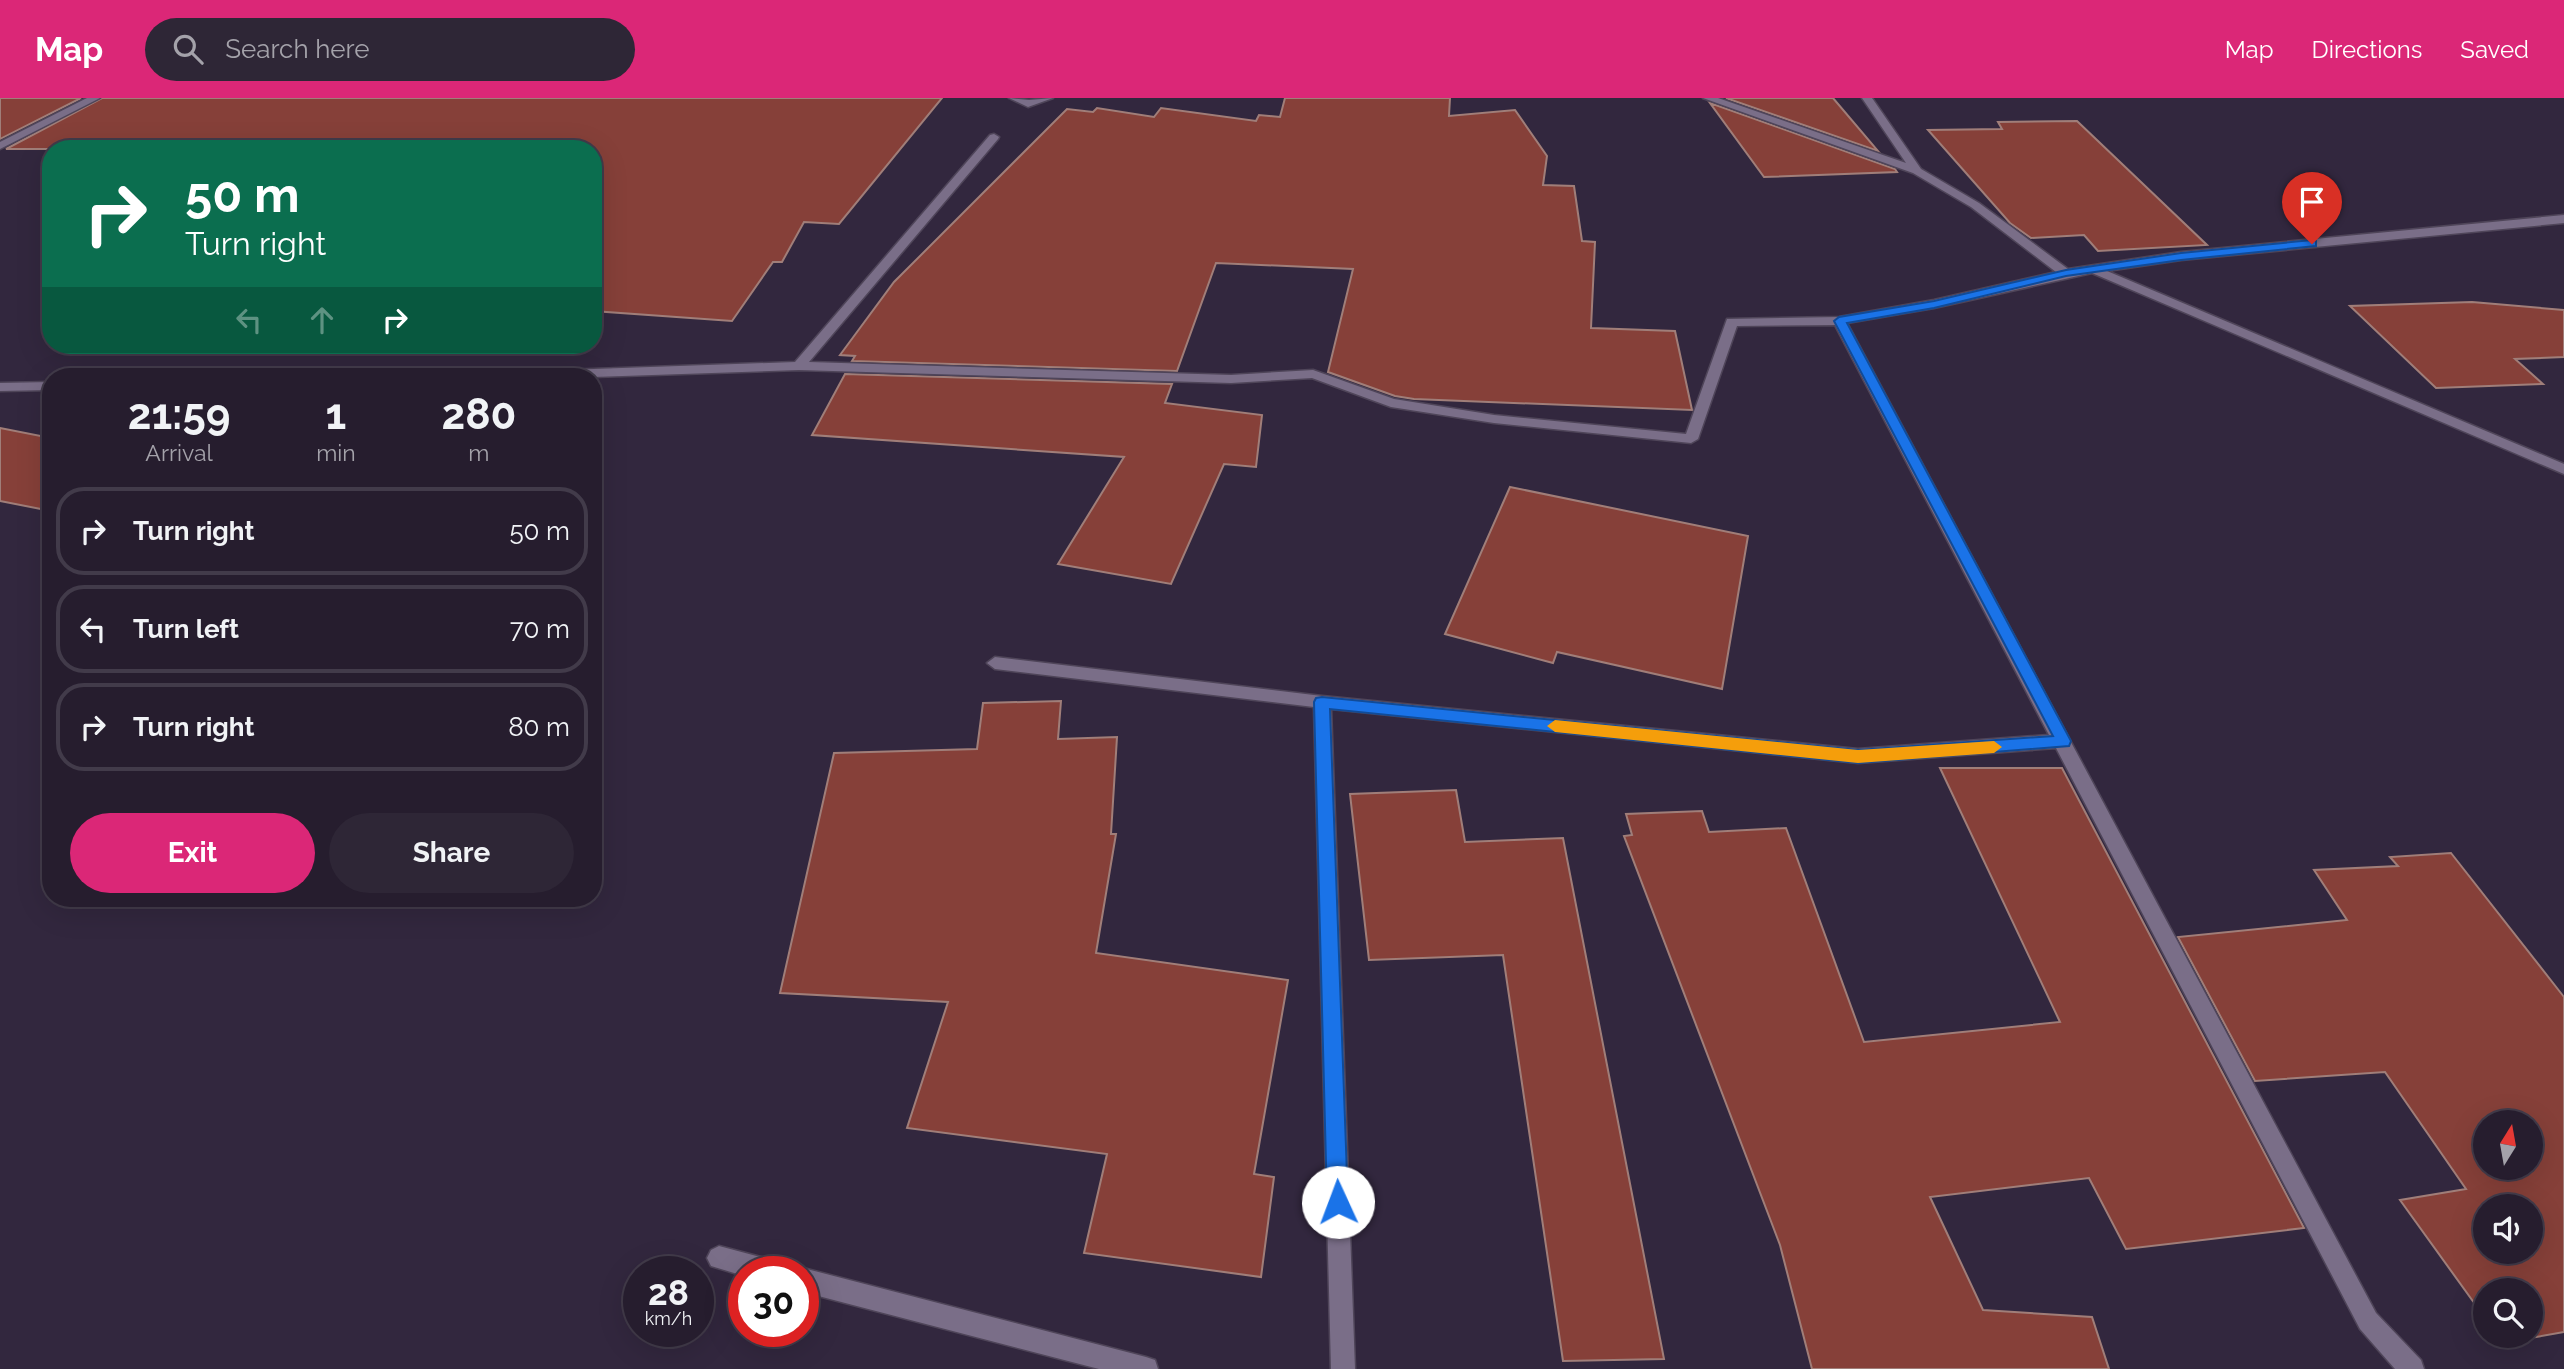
<!DOCTYPE html>
<style>
body{margin:0;font-family:Raleway,sans-serif;background:#2e2636;color:#f1f3f6;height:100vh;display:flex;flex-direction:column;font-size:26px;white-space:nowrap}
*{box-sizing:border-box;margin:0}
p{font-size:23px;color:#a4a2aa}
.icon{flex:none;width:38px;height:38px;fill:none;stroke:currentColor;stroke-width:2;stroke-linecap:round;stroke-linejoin:round}
.map{position:relative;flex:1;overflow:hidden}
.details{position:absolute;left:42px;top:270px;width:560px;height:539px;display:flex;flex-direction:column;background:#261d2e;border-radius:28px;box-shadow:0 7px 28px #0002,0 0 0 2px #423b4a}
.details>*{flex:none}
.hud{position:absolute;left:42px;top:42px;width:560px;height:214px;border-radius:28px;box-shadow:0 7px 28px #0002,0 0 0 2px #423b4a;background:#0b6e4f;color:#fff;overflow:hidden}
.needle{width:46px;rotate:11deg}
.buttons{position:absolute;left:2473px;top:1012px;display:grid;gap:14px}
.buttons a{display:grid;place-items:center;width:70px;height:70px;border-radius:50%;background:#261d2e;box-shadow:0 7px 28px #0002,0 0 0 2px #423b4a;font-size:35px}
.speed{position:absolute;left:623px;top:1158px;display:flex;gap:14px;font-size:35px;font-weight:700;text-align:center}
.speed>*{display:grid;place-content:center;width:91px;height:91px;border-radius:50%;background:#261d2e;box-shadow:0 7px 28px #0002,0 0 0 2px #423b4a;line-height:1}
.speed small{font-size:18px;font-weight:400}
.speed .limit{border:10px solid #d22;background:#fff;color:#111}
.pin{position:absolute;display:grid;place-items:center;width:60px;height:60px;color:#fff;margin:-72px -30px;border-radius:50% 50% 50% 0;rotate:-45deg;box-shadow:0 0 7px #0007}
.pin .icon{rotate:45deg}
.me{position:absolute;width:77px;margin:-38px;rotate:358deg;stroke-linejoin:round;filter:drop-shadow(0 0 5px #0008)}
.turn{display:flex;align-items:center;gap:24px;height:147px;padding:0 28px;font-size:32px}
.turn .icon{width:91px;height:91px;stroke-width:2.5}
.turn b{display:block;font-size:49px;line-height:60px}
.lanes{display:flex;align-items:center;height:66px;padding:0 28px;background:#0003;justify-content:center;gap:35px;direction:ltr}
.lanes .off{opacity:.35}
.eta{display:flex;justify-content:space-evenly;align-items:center;height:119px;text-align:center}
.eta b{font-size:42px;font-weight:700;line-height:49px}
.primary-button{display:flex;gap:14px;margin-top:auto;padding:14px 28px}
.primary-button a{flex:1;height:80px;border-radius:42px;background:#db2777;color:#fff;font-size:28px;font-weight:700;line-height:80px;text-align:center}
.primary-button a+a{background:#2e2636;color:#f1f3f6}
ul{padding:0;list-style:none}
li{display:flex;align-items:center;gap:21px;height:88px;margin:0 14px 10px;padding:0 14px;border:4px solid #423b4a;border-radius:28px}
li div{flex:1}
li b{display:block;font-size:26px}
li em{font-style:normal}
header{display:flex;align-items:center;gap:42px;box-sizing:border-box;height:98px;padding:0 35px;background:#db2777;color:#fff}
header strong{font-size:33px}
nav{display:flex;gap:38px;margin-inline-start:auto;font-size:24px}
.search{width:490px;height:63px;background:#2e2636;display:flex;align-items:center;gap:18px;box-sizing:border-box;padding:0 24px;border-radius:38px;color:#a4a2aa;font-size:26px}
.map>svg:first-child{display:block}
.building{fill:#864039;stroke:#a07e79;stroke-width:2;fill-rule:evenodd}
.lines{fill:none;stroke-linecap:round;stroke-linejoin:round}
.minor-casing{stroke:#4f4559;stroke-width:3}
.minor{fill:#7a6e88;fill-rule:evenodd}
.route{fill:#1a73e8;stroke:#114b97;stroke-width:2}
.slow{fill:#f59e0b}
</style>
<header>
<strong>Map</strong>
<div class="search"><svg class="icon" aria-label="search" viewBox="0 0 24 24"><circle cx="10" cy="10" r="6"/><path d="M15 15l6 6"/></svg>Search here</div>
<nav><a>Map</a><a>Directions</a><a>Saved</a></nav>
</header>
<div class="map">
<svg width="2564" height="1271" viewBox="0 0 2564 1271">
<rect width="100%" height="100%" fill="#32273e"/>
<path class="building" d="M 0,0 L 81,0 L 0,41 Z
M 102,0 L 942,0 L 839,126 L 804,124 L 782,164 L 773,164 L 732,223 L 593,213 L 593,51 L 6,51 Z
M 1285,0 L 1450,0 L 1449,18 L 1515,12 L 1547,58 L 1543,87 L 1574,88 L 1582,143 L 1595,144 L 1591,230 L 1675,233 L 1692,312 L 1414,301 L 1395,298 L 1328,274 L 1353,171 L 1216,165 L 1177,273 L 852,263 L 855,258 L 840,257 L 894,184 L 1067,11 L 1093,14 L 1097,10 L 1154,19 L 1161,10 L 1256,23 L 1259,17 L 1280,19 Z
M 1726,0 L 1833,0 L 1878,53 Z
M 1710,5 L 1895,71 L 1897,74 L 1764,79 Z
M 2077,23 L 2207,147 L 2098,153 L 2084,137 L 2031,140 L 2010,125 L 1928,32 L 2002,31 L 1998,24 Z
M 2472,204 L 2564,212 L 2564,259 L 2515,261 L 2543,286 L 2436,290 L 2350,208 Z
M 845,276 L 1172,286 L 1165,305 L 1262,317 L 1256,369 L 1224,366 L 1171,486 L 1058,466 L 1124,359 L 812,337 Z
M 0,330 L 51,340 L 51,413 L 0,403 Z
M 1510,389 L 1748,438 L 1722,591 L 1557,554 L 1553,565 L 1445,536 Z
M 1061,603 L 1058,641 L 1117,639 L 1111,736 L 1116,736 L 1096,855 L 1288,882 L 1254,1076 L 1274,1079 L 1261,1179 L 1084,1155 L 1107,1056 L 907,1030 L 948,904 L 780,895 L 834,655 L 977,651 L 983,605 Z
M 1940,670 L 2062,670 L 2304,1130 L 2126,1151 L 2089,1080 L 1930,1099 L 1983,1212 L 2092,1219 L 2109,1271 L 1812,1271 L 1780,1147 L 1624,738 L 1632,737 L 1626,716 L 1702,713 L 1709,734 L 1786,730 L 1864,944 L 2060,924 Z
M 1456,692 L 1465,744 L 1563,740 L 1664,1261 L 1563,1263 L 1503,857 L 1369,862 L 1350,696 Z
M 2451,755 L 2564,899 L 2564,1234 L 2503,1245 L 2497,1237 L 2530,1237 L 2530,1192 L 2485,1192 L 2485,1220 L 2400,1102 L 2466,1091 L 2385,974 L 2255,983 L 2178,839 L 2347,822 L 2314,772 L 2398,768 L 2390,759 ZM 2485,1024 L 2530,1024 L 2530,1069 L 2485,1069 ZM 2485,1108 L 2530,1108 L 2530,1153 L 2485,1153 Z"/>
<g class="lines">
<g class="minor-casing">
<path id="minor" d="M 87,0 L 100,0 L 0,51 L 0,44 Z
M 1009,0 L 1029,2 L 1053,0 L 1028,9 Z
M 1703,0 L 1718,0 L 1906,65 L 1862,0 L 1872,0 L 1921,71 L 1979,105 L 2068,171 L 2181,154 L 2564,117 L 2564,125 L 2181,162 L 2107,173 L 2564,366 L 2564,376 L 2092,175 L 1934,210 L 1847,225 L 2376,1215 L 2421,1262 L 2424,1271 L 2395,1271 L 2360,1231 L 2056,650 L 1858,665 L 1331,611 L 1355,1271 L 1331,1271 L 1314,609 L 995,571 L 987,565 L 995,559 L 1322,598 L 1858,651 L 2049,637 L 1835,227 L 1737,228 L 1698,341 L 1691,345 L 1494,325 L 1391,309 L 1312,280 L 1231,285 L 799,272 L 593,279 L 499,278 L 506,274 L 795,264 L 990,37 L 994,36 L 999,39 L 998,41 L 809,264 L 1231,277 L 1313,272 L 1394,301 L 1494,317 L 1686,336 L 1727,221 L 1839,219 L 1934,202 L 2056,174 L 1971,109 L 1913,75 Z
M 51,284 L 51,292 L 0,293 L 0,285 Z
M 719,1148 L 772,1162 L 780,1166 L 784,1174 L 744,1174 L 744,1178 L 711,1168 L 707,1160 L 711,1152 Z
M 803,1170 L 1146,1259 L 1155,1262 L 1158,1271 L 1099,1271 L 803,1194 L 803,1174 L 794,1174 Z"/>
</g>
<use href="#minor" class="minor"/>
</g>
<path class="route" d="M 2312,142 L 2316,143 L 2316,148 L 2181,162 L 2066,178 L 1934,210 L 1847,225 L 2071,643 L 2069,648 L 1858,665 L 1330,611 L 1348,1104 L 1345,1111 L 1338,1114 L 1330,1111 L 1327,1104 L 1314,604 L 1316,600 L 1322,599 L 1858,652 L 2053,638 L 1834,223 L 1839,219 L 1934,203 L 2066,172 L 2181,155 Z"/>
<path class="slow" d="M 1555,622 L 1858,652 L 1994,643 L 2002,649 L 1994,655 L 1858,665 L 1555,634 L 1547,628 Z"/>
</svg>
<div class="buttons">
<a><svg class="needle" viewBox="-14 -14 28 28"><path d="M0-13l5 13h-10z" fill="#e53935"/><path d="M0 13l5-13h-10z" fill="#a4a2aa"/></svg></a>
<a><svg class="icon" aria-label="sound" viewBox="0 0 24 24"><path d="M4 9h4l5-4v14l-5-4H4zM17 9q2 3 0 6"/></svg></a>
<a><svg class="icon" aria-label="search" viewBox="0 0 24 24"><circle cx="10" cy="10" r="6"/><path d="M15 15l6 6"/></svg></a>
</div>
<div class="speed"><div>28<small>km/h</small></div><div class="limit">30</div></div>
<div class="pin" style="left:2312px;top:146px;background:#d93025"><svg class="icon" aria-label="arrive" viewBox="0 0 24 24"><path d="M6 21V4h12l-3 4 3 4H6"/></svg></div>
<svg class="me" style="left:1338px;top:1104px" viewBox="-20 -20 40 40"><circle r="19" fill="#fff"/><path d="M0-13L10 11 0 6-10 11z" fill="#1a73e8"/></svg>
<div class="hud">
<div class="turn"><svg class="icon" aria-label="right" viewBox="0 0 24 24"><path d="M7 20v-9h11M14 6l5 5-5 5"/></svg><div><b>50 m</b>Turn right</div></div>
<div class="lanes"><svg class="icon off" aria-label="left" viewBox="0 0 24 24"><path d="M17 20v-9H6M10 6l-5 5 5 5"/></svg><svg class="icon off" aria-label="ahead" viewBox="0 0 24 24"><path d="M12 20V5M6 11l6-6 6 6"/></svg><svg class="icon" aria-label="right" viewBox="0 0 24 24"><path d="M7 20v-9h11M14 6l5 5-5 5"/></svg></div>
</div>
<section class="details">
<div class="eta">
<div><b>21:59</b><p>Arrival</p></div>
<div><b>1</b><p>min</p></div>
<div><b>280</b><p>m</p></div>
</div>
<ul>
<li><svg class="icon" aria-label="right" viewBox="0 0 24 24"><path d="M7 20v-9h11M14 6l5 5-5 5"/></svg><div><b>Turn right</b></div><em>50 m</em></li>
<li><svg class="icon" aria-label="left" viewBox="0 0 24 24"><path d="M17 20v-9H6M10 6l-5 5 5 5"/></svg><div><b>Turn left</b></div><em>70 m</em></li>
<li><svg class="icon" aria-label="right" viewBox="0 0 24 24"><path d="M7 20v-9h11M14 6l5 5-5 5"/></svg><div><b>Turn right</b></div><em>80 m</em></li>
</ul>
<div class="primary-button"><a>Exit</a><a>Share</a></div>
</section>
</div>
